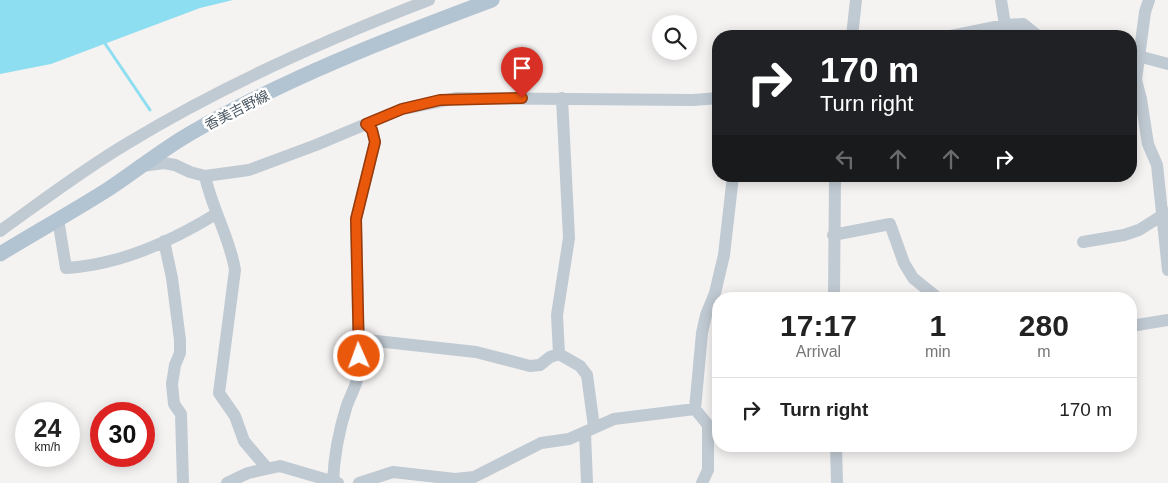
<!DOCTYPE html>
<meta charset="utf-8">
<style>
body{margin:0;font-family:Helvetica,"Noto Sans JP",sans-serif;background:#f2f2f2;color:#222;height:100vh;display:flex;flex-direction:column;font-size:19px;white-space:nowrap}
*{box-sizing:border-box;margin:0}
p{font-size:16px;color:#767676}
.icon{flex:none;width:28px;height:28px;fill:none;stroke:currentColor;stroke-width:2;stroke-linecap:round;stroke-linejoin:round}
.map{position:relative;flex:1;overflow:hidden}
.side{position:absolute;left:712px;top:292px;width:425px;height:160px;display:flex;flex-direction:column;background:#fff;border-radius:20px;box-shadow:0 2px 12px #0003}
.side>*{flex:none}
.banner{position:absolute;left:712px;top:30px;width:425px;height:152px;border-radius:20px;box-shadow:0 2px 12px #0003;background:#202124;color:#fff;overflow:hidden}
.tools{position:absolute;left:652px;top:15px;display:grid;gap:10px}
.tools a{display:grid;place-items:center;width:45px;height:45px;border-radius:50%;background:#fff;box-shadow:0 2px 12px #0003;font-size:25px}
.speed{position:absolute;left:15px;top:402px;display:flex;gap:10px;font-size:25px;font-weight:700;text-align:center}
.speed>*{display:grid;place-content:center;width:65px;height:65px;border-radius:50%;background:#fff;box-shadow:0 2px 12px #0003;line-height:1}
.speed small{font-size:12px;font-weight:400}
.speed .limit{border:8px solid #d22;background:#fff;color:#111}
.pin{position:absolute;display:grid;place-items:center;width:42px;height:42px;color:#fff;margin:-51px -21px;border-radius:50% 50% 50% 0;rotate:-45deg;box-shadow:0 0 5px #0007}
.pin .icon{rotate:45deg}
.me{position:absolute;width:55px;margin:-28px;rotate:358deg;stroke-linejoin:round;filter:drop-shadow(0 0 4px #0008)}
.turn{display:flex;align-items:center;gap:18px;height:105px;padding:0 25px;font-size:22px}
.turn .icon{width:65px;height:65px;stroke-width:2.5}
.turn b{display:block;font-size:35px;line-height:42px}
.lanes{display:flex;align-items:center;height:48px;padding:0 25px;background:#0003;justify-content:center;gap:25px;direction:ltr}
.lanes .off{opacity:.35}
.eta{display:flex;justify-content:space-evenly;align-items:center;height:85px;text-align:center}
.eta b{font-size:30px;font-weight:700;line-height:35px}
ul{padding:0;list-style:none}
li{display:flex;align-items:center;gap:15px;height:65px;padding:0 25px;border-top:1px solid #e0e0e0}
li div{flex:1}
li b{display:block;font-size:19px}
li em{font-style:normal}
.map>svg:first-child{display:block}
.water{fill:#8ddef0}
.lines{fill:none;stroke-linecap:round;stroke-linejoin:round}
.stream{stroke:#8ddef0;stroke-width:3}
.minor{stroke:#c0cad2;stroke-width:12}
.major{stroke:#b2c3d1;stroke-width:15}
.route-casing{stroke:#983908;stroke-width:12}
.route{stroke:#ea580c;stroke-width:9}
.labels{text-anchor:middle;stroke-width:5;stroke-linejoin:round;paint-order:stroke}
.street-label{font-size:14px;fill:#495661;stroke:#fff}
</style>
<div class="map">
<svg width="1168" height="483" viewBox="0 0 1168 483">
<rect width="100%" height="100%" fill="#f5f2f2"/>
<path class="water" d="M 0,0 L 233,0 L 200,8 L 51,64 L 0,74 Z"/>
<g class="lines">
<path class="stream" d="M 104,42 L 150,110"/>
<path class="minor" d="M 1001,0 L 1005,25
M 1149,0 L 1145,12 L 1136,80 L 1141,99 L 1148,144 L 1157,165 L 1168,270
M 852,36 L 856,0
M 951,36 L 1005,25 L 1023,24 L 1038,36
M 1138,56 L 1168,64
M 562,98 L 569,238 L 557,315 L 559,354 L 580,366 L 587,375 L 594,427
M 142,166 L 164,163 L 175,165 L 190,172 L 205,176 L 249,170 L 316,145 L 402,109 L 457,98 L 693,100 L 719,98
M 205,176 C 212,209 230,238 235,270 L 219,393 L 235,416 L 244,441 L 266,467
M 58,219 L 66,268 C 118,265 172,241 216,214
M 0,231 C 42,201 84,169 128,143 C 223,85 325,40 429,0
M 833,235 L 890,224 L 904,263 L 913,278 L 939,299
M 164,241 L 172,278 L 180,340 L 180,353 L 175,365 L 172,384 L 174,404 L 181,414 L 183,483
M 1083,242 L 1124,235 L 1139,230 L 1166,213
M 834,299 L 835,176
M 1131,326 L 1168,320
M 358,339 L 476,352 L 530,366 L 540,365 L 550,357 L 559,354
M 695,409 L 702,333 L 706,315 L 715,293 L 724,255 L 733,176
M 585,433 L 587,483
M 836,446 L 837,483
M 333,482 C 334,456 339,430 347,405 C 352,392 356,387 359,372 L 356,219 L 375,142 L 372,129 L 366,124
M 227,483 L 248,473 L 280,466 L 338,483
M 359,483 L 393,472 L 455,479 L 474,477 L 541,443 L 569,439 L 614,419 L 695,409 L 708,425 L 719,429
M 702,483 L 708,470 L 708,425"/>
<path class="major" d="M 0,254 C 36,232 74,211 110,188 C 137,170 163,149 191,133 C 286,78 390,38 492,0"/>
</g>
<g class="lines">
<g class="route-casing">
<path id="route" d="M 359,356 L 356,219 L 375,142 L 372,130 L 366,124 L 402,109 L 440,100 L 522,98"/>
</g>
<use href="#route" class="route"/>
</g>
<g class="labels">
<g class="street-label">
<text transform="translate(237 110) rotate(-27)" y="5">香美吉野線</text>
</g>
</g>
</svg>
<div class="tools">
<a><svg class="icon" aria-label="search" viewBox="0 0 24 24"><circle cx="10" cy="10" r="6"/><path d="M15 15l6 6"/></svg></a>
</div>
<div class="speed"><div>24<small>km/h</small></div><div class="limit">30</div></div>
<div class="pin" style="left:522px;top:98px;background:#d93025"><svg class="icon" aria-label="arrive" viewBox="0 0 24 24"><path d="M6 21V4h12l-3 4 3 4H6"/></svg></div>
<svg class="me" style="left:359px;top:356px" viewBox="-20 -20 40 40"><circle r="17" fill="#ea580c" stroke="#fff" stroke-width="3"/><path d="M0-11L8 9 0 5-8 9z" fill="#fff"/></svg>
<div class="banner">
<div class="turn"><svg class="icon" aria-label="right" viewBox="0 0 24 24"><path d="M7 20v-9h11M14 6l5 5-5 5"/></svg><div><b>170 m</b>Turn right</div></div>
<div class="lanes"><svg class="icon off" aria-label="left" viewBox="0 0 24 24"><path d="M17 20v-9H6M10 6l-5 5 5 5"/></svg><svg class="icon off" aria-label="ahead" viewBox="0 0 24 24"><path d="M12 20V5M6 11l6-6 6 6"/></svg><svg class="icon off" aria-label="ahead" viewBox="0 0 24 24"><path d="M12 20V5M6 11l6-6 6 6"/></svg><svg class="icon" aria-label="right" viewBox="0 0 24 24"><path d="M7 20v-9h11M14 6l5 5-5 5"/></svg></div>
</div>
<section class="side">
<div class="eta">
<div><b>17:17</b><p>Arrival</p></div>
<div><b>1</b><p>min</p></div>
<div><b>280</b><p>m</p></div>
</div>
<ul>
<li><svg class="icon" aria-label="right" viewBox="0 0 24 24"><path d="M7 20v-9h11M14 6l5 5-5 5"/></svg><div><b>Turn right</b></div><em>170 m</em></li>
</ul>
</section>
</div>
